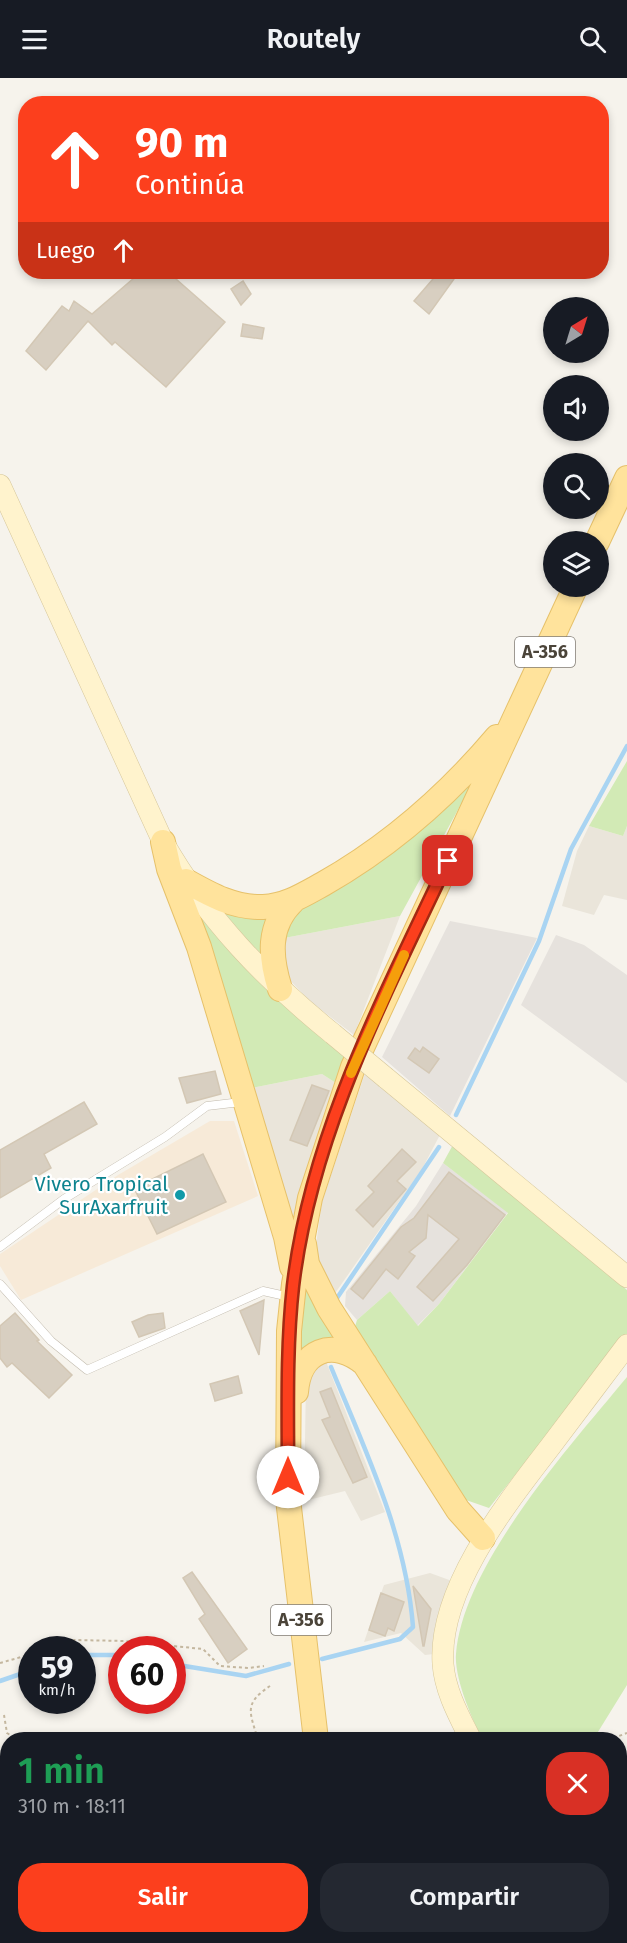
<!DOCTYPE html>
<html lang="es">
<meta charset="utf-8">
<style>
body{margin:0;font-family:"Fira Sans",sans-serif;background:#242831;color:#f1f3f6;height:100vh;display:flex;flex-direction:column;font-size:22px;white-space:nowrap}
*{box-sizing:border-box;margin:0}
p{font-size:20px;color:#9ea1a6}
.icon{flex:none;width:33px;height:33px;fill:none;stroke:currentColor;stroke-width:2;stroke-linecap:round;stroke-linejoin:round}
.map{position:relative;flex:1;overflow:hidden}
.panel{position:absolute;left:0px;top:1654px;width:627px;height:212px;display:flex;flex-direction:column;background:#171b24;border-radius:24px 24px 0 0;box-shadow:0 3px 9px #0003}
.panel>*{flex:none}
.guide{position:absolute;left:18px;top:18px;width:591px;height:183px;border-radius:24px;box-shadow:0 3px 9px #0003;background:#fc3f1d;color:#fff;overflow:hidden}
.needle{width:39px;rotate:38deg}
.controls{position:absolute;left:543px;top:219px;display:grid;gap:12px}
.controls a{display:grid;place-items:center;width:66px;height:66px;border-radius:50%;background:#171b24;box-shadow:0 3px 9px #0003;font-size:30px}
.speed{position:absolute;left:18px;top:1558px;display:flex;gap:12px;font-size:30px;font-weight:700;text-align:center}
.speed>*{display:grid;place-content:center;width:78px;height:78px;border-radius:50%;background:#171b24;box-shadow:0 3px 9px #0003;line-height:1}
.speed small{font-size:15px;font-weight:400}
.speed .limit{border:9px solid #d22;background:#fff;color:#111}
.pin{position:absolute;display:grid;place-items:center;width:51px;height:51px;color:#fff;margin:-26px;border-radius:12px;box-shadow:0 3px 9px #0006}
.me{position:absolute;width:66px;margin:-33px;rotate:0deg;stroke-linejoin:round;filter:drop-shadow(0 0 4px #0008)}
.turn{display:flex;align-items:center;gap:21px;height:126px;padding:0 18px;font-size:27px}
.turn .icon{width:78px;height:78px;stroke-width:2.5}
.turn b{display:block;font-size:42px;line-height:51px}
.then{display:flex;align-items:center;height:57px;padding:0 18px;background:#0003;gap:12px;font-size:22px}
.round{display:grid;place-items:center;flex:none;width:63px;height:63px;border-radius:24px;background:#242831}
.head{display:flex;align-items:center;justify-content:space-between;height:102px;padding:0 18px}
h1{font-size:36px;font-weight:600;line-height:45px;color:#1e9e55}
.primary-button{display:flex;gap:12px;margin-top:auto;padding:12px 18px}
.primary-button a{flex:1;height:69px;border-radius:24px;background:#fc3f1d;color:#fff;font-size:24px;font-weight:600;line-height:69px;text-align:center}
.primary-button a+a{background:#242831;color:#f1f3f6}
header{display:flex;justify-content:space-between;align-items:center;height:78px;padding:0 18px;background:#171b24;font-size:27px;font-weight:600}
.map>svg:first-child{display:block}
.residential{fill:#eae5da}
.commercial{fill:#f7ead8}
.industrial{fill:#e6e2dd}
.green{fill:#d2eab5}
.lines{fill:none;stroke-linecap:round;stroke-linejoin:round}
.stream{stroke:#a9d4f2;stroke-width:4.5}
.building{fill:#d8cfc1;stroke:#d3c7b4;stroke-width:1.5}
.lane-casing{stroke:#c2bbae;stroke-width:9}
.secondary-casing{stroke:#d6c79b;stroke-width:22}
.primary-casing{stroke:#e6c16a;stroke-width:26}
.path{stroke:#c4b79f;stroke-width:2;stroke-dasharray:3 3;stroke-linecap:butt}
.lane{stroke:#fff;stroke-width:8}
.secondary{stroke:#fff3cd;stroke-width:21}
.primary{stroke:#ffe39c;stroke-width:24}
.secondary-bridge-casing{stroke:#d6c79b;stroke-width:22;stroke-linecap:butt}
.secondary-bridge{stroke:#fff3cd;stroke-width:21}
.route-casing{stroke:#a42913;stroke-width:15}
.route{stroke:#fc3f1d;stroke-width:10}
.slow{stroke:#f59e0b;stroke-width:10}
.culture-dot{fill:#0f9aa8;stroke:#fff;stroke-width:2}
.labels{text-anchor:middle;stroke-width:4.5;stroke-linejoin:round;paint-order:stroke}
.shield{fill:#fff;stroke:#817c74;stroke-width:1.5}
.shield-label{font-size:18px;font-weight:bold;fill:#4b4439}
.culture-label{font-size:20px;fill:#0d838f;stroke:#fff;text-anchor:end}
</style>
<header><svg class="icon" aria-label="menu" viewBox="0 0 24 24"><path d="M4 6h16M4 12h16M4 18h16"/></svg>Routely<svg class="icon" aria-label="search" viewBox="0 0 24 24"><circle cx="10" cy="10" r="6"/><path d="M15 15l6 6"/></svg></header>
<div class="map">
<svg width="627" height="1865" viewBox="0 0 627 1865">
<rect width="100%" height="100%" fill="#f6f3ec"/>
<path class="residential" d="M 589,748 L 623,758 L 627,748 L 627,822 L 604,817 L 594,837 L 562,828 L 577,773 Z
M 400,838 L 354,957 L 310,923 L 282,894 L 279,861 Z
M 366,992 L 442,1053 L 422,1091 L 331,1221 L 314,1181 L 322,1124 Z
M 322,996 L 339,1007 L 295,1154 L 252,1010 Z
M 328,1276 L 327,1286 L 385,1434 L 361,1443 L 345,1413 L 304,1423 L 306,1302 Z
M 430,1495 L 452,1503 L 434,1576 L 425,1577 L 401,1555 L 364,1564 L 384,1507 Z"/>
<path class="commercial" d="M 210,1043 L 234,1043 L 258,1118 L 21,1222 L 0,1188 L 0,1176 L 118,1097 Z"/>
<path class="industrial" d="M 450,843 L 537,860 L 450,1038 L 382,979 Z
M 556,857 L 584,867 L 627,897 L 627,1005 L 521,927 Z
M 443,1085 L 508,1134 L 439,1226 L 417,1248 L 390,1213 L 357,1242 L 345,1228 L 346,1214 L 416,1128 Z"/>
<path class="green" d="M 627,683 L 627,748 L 623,758 L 589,748 Z
M 484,684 L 400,838 L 279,861 L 291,838 Z
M 183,813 L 350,979 L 339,1007 L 322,996 L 252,1010 Z
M 209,823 L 280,833 L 270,889 Z
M 455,1063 L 627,1212 L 627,1256 L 489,1430 L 466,1422 L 353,1255 L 357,1242 L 390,1213 L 418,1248 L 439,1226 L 508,1135 L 443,1085 Z
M 304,1193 L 345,1263 L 297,1279 Z
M 627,1299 L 627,1607 L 593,1662 L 483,1662 C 472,1642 454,1599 456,1576 C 463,1486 571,1367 627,1299 Z"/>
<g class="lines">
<path class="stream" d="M 456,1037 L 539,863 L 571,771 L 627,668
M 335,1223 L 439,1069
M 82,1577 L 122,1577
M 322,1581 L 400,1561 L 413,1549 C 406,1457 366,1374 331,1289
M 172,1586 L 246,1598 L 289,1586
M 0,1603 L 32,1592"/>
</g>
<path class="building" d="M 141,194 L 168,194 L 225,244 L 166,309 L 115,264 L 112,267 L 88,243 L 46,292 L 26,273 L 62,228 L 69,233 L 74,223 L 92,236 Z
M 439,194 L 459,194 L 429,236 L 414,223 Z
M 243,203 L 251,216 L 241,227 L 231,211 Z
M 243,246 L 264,250 L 262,261 L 241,258 Z
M 423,969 L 439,981 L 429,995 L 408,980 L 415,970 L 420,974 Z
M 215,993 L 221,1016 L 187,1025 L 179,1000 Z
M 312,1007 L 329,1013 L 307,1068 L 290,1062 Z
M 84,1024 L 97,1046 L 44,1076 L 51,1090 L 0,1120 L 0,1072 Z
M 402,1071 L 416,1084 L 397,1103 L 406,1111 L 373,1149 L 356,1132 L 374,1114 L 368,1108 Z
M 203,1076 L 226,1124 L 157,1156 L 134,1110 Z
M 449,1094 L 505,1137 L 467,1187 L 433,1223 L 417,1209 L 459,1161 L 428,1137 L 426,1160 L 409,1174 L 415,1178 L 398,1201 L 386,1191 L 363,1221 L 351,1211 L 401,1149 L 414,1140 Z
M 264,1222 L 259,1277 L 240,1233 Z
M 15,1235 L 39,1262 L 37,1263 L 72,1297 L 49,1320 L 12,1285 L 7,1289 L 0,1280 L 0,1248 Z
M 163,1235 L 165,1250 L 139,1259 L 132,1244 L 148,1237 Z
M 238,1298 L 242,1315 L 215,1323 L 210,1306 Z
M 331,1310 L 367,1399 L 353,1405 L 322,1342 L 330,1339 L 320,1314 Z
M 192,1494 L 247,1571 L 228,1585 L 199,1541 L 205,1536 L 183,1500 Z
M 413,1508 L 431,1531 L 424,1568 L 423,1568 Z
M 381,1515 L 404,1524 L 394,1553 L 388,1550 L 385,1558 L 369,1552 Z"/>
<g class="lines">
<g class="lane-casing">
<path id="lane" d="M 0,1169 L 64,1121 L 165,1059 L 207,1028 L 241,1024
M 0,1206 L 51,1263 L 87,1292 L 263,1213 L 290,1219"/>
</g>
<g class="secondary-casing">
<path id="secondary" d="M 0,407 L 163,764 C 207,841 265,901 333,956
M 386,1000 L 627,1199
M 471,1662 C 459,1638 445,1613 443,1586 C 438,1511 507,1425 550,1369 C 576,1335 601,1301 627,1267
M 579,1858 L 581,1865"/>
</g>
<g class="primary-casing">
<path id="primary" d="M 597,464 L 627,400
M 163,764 L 169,791 L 199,869 L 286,1159 L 292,1189
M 186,803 C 211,817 234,830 263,829 C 286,828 303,817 323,806 C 390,768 447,718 497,659
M 280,911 C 270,879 267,848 293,823
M 304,1166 L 307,1186 L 329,1230 L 458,1432 L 483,1460
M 296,1314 C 299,1272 333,1259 365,1286
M 316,1662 L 288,1421 L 289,1253 L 294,1206 L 310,1120 L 353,989 L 576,508
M 331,1858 L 332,1865"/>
</g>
<path class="path" d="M 44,1572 L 75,1562 L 124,1563 L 203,1571 L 220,1588 L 248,1590 L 264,1588
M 0,1585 L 32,1576
M 4,1637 L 7,1655 L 18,1662
M 258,1662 C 250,1634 243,1626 270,1608
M 608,1662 L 627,1655
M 295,1865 L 296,1858"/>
<use href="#lane" class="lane"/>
<use href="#secondary" class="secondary"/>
<use href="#primary" class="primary"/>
<g class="secondary-bridge-casing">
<path id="secondary-bridge" d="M 333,956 L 386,1000"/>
</g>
<use href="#secondary-bridge" class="secondary-bridge"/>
</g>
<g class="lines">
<g class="route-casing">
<path id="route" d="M 288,1399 C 288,1335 286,1271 293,1208 C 311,1056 384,919 448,783"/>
</g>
<use href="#route" class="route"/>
<path class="slow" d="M 351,995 L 404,877"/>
</g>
<circle class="culture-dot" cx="180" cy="1117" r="6"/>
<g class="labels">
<g class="shield">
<rect x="515" y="559" width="60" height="30" rx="4.5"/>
<rect x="271" y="1527" width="60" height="30" rx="4.5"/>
</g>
<g class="shield-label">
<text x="545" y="580">A-356</text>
<text x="301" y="1548">A-356</text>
</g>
<g class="culture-label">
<text x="168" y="1113">Vivero Tropical<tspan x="168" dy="23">SurAxarfruit</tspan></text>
</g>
</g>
</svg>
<div class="controls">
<a><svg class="needle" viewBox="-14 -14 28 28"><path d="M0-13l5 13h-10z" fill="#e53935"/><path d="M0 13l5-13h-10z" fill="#9ea1a6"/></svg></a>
<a><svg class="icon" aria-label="sound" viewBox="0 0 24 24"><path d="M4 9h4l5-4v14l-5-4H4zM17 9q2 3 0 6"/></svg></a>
<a><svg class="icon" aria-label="search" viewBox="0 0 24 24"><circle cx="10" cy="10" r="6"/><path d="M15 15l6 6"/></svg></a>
<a><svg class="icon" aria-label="layers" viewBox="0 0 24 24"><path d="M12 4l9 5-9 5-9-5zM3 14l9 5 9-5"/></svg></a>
</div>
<div class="speed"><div>59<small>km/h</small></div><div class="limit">60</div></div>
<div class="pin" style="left:448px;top:783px;background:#d93025"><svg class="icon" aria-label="arrive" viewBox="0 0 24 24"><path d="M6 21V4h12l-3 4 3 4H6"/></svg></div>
<svg class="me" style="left:288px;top:1399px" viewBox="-20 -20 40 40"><circle r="19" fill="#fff"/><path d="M0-13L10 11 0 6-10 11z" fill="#fc3f1d"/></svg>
<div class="guide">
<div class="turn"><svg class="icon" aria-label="ahead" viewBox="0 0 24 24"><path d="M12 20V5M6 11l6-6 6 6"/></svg><div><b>90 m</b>Continúa</div></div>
<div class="then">Luego<svg class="icon" aria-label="ahead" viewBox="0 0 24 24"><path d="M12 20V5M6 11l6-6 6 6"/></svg></div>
</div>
<section class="panel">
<div class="head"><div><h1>1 min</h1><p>310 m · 18:11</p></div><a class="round" style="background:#d93025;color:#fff"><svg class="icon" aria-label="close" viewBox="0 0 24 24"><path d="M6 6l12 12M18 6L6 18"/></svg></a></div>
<div class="primary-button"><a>Salir</a><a>Compartir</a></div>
</section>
</div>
